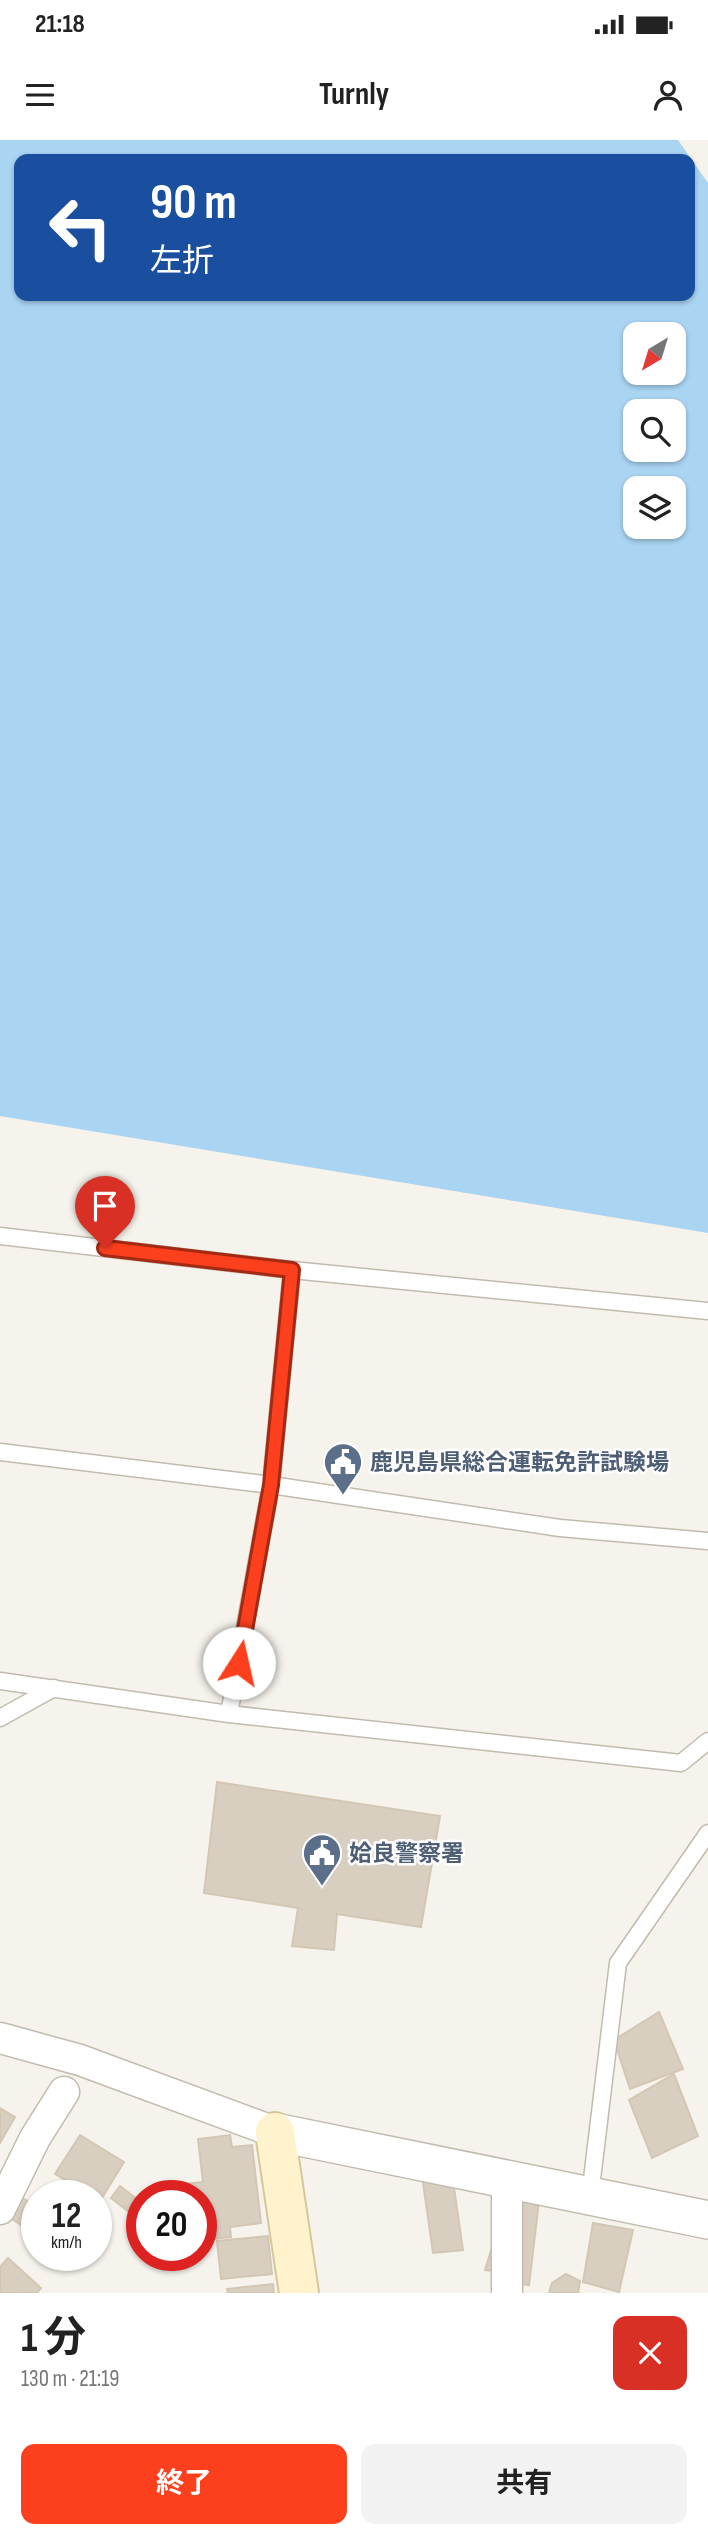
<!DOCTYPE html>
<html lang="ja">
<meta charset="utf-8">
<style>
body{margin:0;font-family:"Sofia Sans Condensed","Noto Sans JP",sans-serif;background:#f2f2f2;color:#222;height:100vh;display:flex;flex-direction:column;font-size:26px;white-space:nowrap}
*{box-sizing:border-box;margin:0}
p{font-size:23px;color:#767676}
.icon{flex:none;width:38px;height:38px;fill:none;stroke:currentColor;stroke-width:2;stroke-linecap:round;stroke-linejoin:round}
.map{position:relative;height:2153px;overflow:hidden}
.sheet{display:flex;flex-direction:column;background:#fff;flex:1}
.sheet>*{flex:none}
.guide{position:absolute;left:14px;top:14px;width:681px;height:147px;border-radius:14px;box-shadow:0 2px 5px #0004;background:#1a4fa0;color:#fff;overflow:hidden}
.needle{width:46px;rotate:218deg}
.buttons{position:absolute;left:623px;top:182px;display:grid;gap:14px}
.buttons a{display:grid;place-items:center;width:63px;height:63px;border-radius:14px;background:#fff;box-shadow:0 2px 5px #0004;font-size:35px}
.speed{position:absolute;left:21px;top:2040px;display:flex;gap:14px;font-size:35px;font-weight:700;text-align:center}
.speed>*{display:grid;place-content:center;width:91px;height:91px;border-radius:50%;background:#fff;box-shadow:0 2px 5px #0004;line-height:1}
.speed small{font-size:18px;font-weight:400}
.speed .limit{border:10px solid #d22;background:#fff;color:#111}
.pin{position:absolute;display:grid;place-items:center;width:60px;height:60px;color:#fff;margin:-72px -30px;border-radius:50% 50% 50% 0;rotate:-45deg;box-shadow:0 0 7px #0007}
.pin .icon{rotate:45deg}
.me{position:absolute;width:77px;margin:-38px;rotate:10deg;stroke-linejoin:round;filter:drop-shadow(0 0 5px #0008)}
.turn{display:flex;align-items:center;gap:24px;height:147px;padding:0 21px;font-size:32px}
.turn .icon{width:91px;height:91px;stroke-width:2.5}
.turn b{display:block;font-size:49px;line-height:60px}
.round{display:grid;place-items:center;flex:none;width:74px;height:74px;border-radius:14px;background:#f2f2f2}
.head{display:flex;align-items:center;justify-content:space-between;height:119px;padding:0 21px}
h1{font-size:42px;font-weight:700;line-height:52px}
.primary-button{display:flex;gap:14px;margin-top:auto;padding:14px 21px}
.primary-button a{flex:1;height:80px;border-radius:14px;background:#fc3f1d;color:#fff;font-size:28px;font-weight:700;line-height:80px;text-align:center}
.primary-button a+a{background:#f2f2f2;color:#222}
.status{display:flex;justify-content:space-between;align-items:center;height:49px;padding:0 35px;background:#fff;direction:ltr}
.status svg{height:19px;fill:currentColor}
header{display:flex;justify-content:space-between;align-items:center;height:91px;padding:0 21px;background:#fff;font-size:32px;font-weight:700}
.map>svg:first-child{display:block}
.water{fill:#a9d4f2;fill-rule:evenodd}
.building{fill:#d8cfc1;stroke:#d3c7b4;stroke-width:2}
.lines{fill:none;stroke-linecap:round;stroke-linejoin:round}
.service-casing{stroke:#c2bbae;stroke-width:19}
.minor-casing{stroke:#c2bbae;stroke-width:33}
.tertiary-casing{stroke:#c2bbae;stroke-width:40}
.secondary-casing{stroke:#d6c79b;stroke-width:42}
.service{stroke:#fff;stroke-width:16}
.minor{stroke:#fff;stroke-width:30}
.tertiary{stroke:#fff;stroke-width:37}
.secondary{stroke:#fff3cd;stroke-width:38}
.route-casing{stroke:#a42913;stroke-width:18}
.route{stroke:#fc3f1d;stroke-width:12}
.labels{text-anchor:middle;stroke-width:5;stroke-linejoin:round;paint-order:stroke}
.service-label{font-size:23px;font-weight:bold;fill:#4e5e75;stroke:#fff;text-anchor:start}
</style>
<div class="status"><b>21:18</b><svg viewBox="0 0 49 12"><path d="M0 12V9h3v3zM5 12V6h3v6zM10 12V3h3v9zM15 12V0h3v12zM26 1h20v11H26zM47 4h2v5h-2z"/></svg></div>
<header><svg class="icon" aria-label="menu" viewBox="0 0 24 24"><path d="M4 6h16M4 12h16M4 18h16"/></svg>Turnly<svg class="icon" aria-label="person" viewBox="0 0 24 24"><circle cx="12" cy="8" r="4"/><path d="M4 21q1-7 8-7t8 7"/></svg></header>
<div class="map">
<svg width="708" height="2153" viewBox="0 0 708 2153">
<rect width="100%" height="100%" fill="#f6f3ec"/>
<path class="water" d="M 0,0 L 678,0 L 708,43 L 708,1093 L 0,976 ZM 19,19 L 690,19 L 690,156 L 19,156 ZM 635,194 L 674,194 L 674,233 L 635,233 ZM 635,271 L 674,271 L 674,310 L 635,310 ZM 635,348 L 674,348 L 674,387 L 635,387 Z"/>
<path class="building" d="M 217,1642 L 440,1676 L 421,1787 L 337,1774 L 334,1810 L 292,1806 L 298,1768 L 204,1753 Z
M 659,1872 L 683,1929 L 630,1949 L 614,1900 Z
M 674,1934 L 698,1996 L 652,2018 L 629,1960 Z
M 0,1968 L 15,1977 L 0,2003 Z
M 80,1995 L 124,2022 L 100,2061 L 96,2056 L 92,2056 L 55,2034 Z
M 230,1995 L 232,2007 L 252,2005 L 261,2083 L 230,2087 L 231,2097 L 201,2100 L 201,2056 L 156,2056 L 155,2047 L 203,2042 L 198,1999 Z
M 452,2034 L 463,2110 L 433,2113 L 423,2043 Z
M 120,2046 L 138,2060 L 129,2072 L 111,2058 Z
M 509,2052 L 540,2053 L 529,2145 L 515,2143 L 517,2135 L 485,2130 Z
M 21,2057 L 37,2067 L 37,2072 L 27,2089 L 9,2077 Z
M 37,2077 L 37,2101 L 26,2094 Z
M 593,2083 L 633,2090 L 619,2152 L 583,2142 Z
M 268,2096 L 272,2134 L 221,2139 L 217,2101 Z
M 8,2118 L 41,2148 L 37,2153 L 0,2153 L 0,2127 Z
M 566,2134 L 580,2141 L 578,2153 L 549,2153 L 552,2143 Z
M 273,2144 L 274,2153 L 228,2153 L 227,2149 Z"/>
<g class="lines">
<g class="service-casing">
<path id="service" d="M 0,1096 L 292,1130 L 708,1171
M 0,1312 L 271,1345 L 560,1388 L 708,1401
M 0,1541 L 229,1574 L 681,1623 L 708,1601
M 229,1574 L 271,1345 L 292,1130
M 0,1578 L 54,1548
M 590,2056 L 618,1823 L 708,1693"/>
</g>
<g class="minor-casing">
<path id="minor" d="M 0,1898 L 80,1920 L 275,1992
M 0,2069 L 35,1998 L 64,1952
M 507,2153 L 507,2039"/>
</g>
<g class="tertiary-casing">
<path id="tertiary" d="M 275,1992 L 708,2080"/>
</g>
<g class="secondary-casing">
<path id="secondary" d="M 275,1992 L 299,2153"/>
</g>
<use href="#service" class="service"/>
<use href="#minor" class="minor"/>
<use href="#tertiary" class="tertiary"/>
<use href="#secondary" class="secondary"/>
</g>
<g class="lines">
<g class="route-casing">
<path id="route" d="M 105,1108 L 292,1130 L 271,1345 L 239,1523"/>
</g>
<use href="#route" class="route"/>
</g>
<defs>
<g id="civic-pin" transform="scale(2.0125)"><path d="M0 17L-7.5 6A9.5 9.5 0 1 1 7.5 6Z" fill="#5c6f8a" stroke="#fff"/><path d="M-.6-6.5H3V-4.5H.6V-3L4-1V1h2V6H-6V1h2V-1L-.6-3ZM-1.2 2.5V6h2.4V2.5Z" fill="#fff"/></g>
</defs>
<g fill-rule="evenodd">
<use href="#civic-pin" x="343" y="1322"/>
<use href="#civic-pin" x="322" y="1713"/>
</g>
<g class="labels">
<g class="service-label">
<text x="370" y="1330">鹿児島県総合運転免許試験場</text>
<text x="349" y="1721">姶良警察署</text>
</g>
</g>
</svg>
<div class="buttons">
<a><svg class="needle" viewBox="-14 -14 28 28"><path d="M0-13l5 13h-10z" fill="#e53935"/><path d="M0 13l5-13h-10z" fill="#767676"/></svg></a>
<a><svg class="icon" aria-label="search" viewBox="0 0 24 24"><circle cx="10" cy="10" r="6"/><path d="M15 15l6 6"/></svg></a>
<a><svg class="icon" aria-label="layers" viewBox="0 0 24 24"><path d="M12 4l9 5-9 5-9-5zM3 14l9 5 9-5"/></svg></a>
</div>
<div class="speed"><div>12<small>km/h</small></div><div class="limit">20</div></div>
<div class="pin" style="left:105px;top:1108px;background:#d93025"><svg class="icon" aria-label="arrive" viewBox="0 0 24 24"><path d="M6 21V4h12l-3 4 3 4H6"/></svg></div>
<svg class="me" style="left:239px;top:1523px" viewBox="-20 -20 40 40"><circle r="19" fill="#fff"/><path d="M0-13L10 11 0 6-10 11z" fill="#fc3f1d"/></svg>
<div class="guide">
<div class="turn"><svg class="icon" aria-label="left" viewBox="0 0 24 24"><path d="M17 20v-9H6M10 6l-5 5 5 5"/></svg><div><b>90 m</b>左折</div></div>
</div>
</div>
<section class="sheet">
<div class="head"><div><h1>1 分</h1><p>130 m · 21:19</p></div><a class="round" style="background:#d93025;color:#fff"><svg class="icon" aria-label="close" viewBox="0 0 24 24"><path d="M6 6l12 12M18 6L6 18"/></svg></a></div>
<div class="primary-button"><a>終了</a><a>共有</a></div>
</section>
